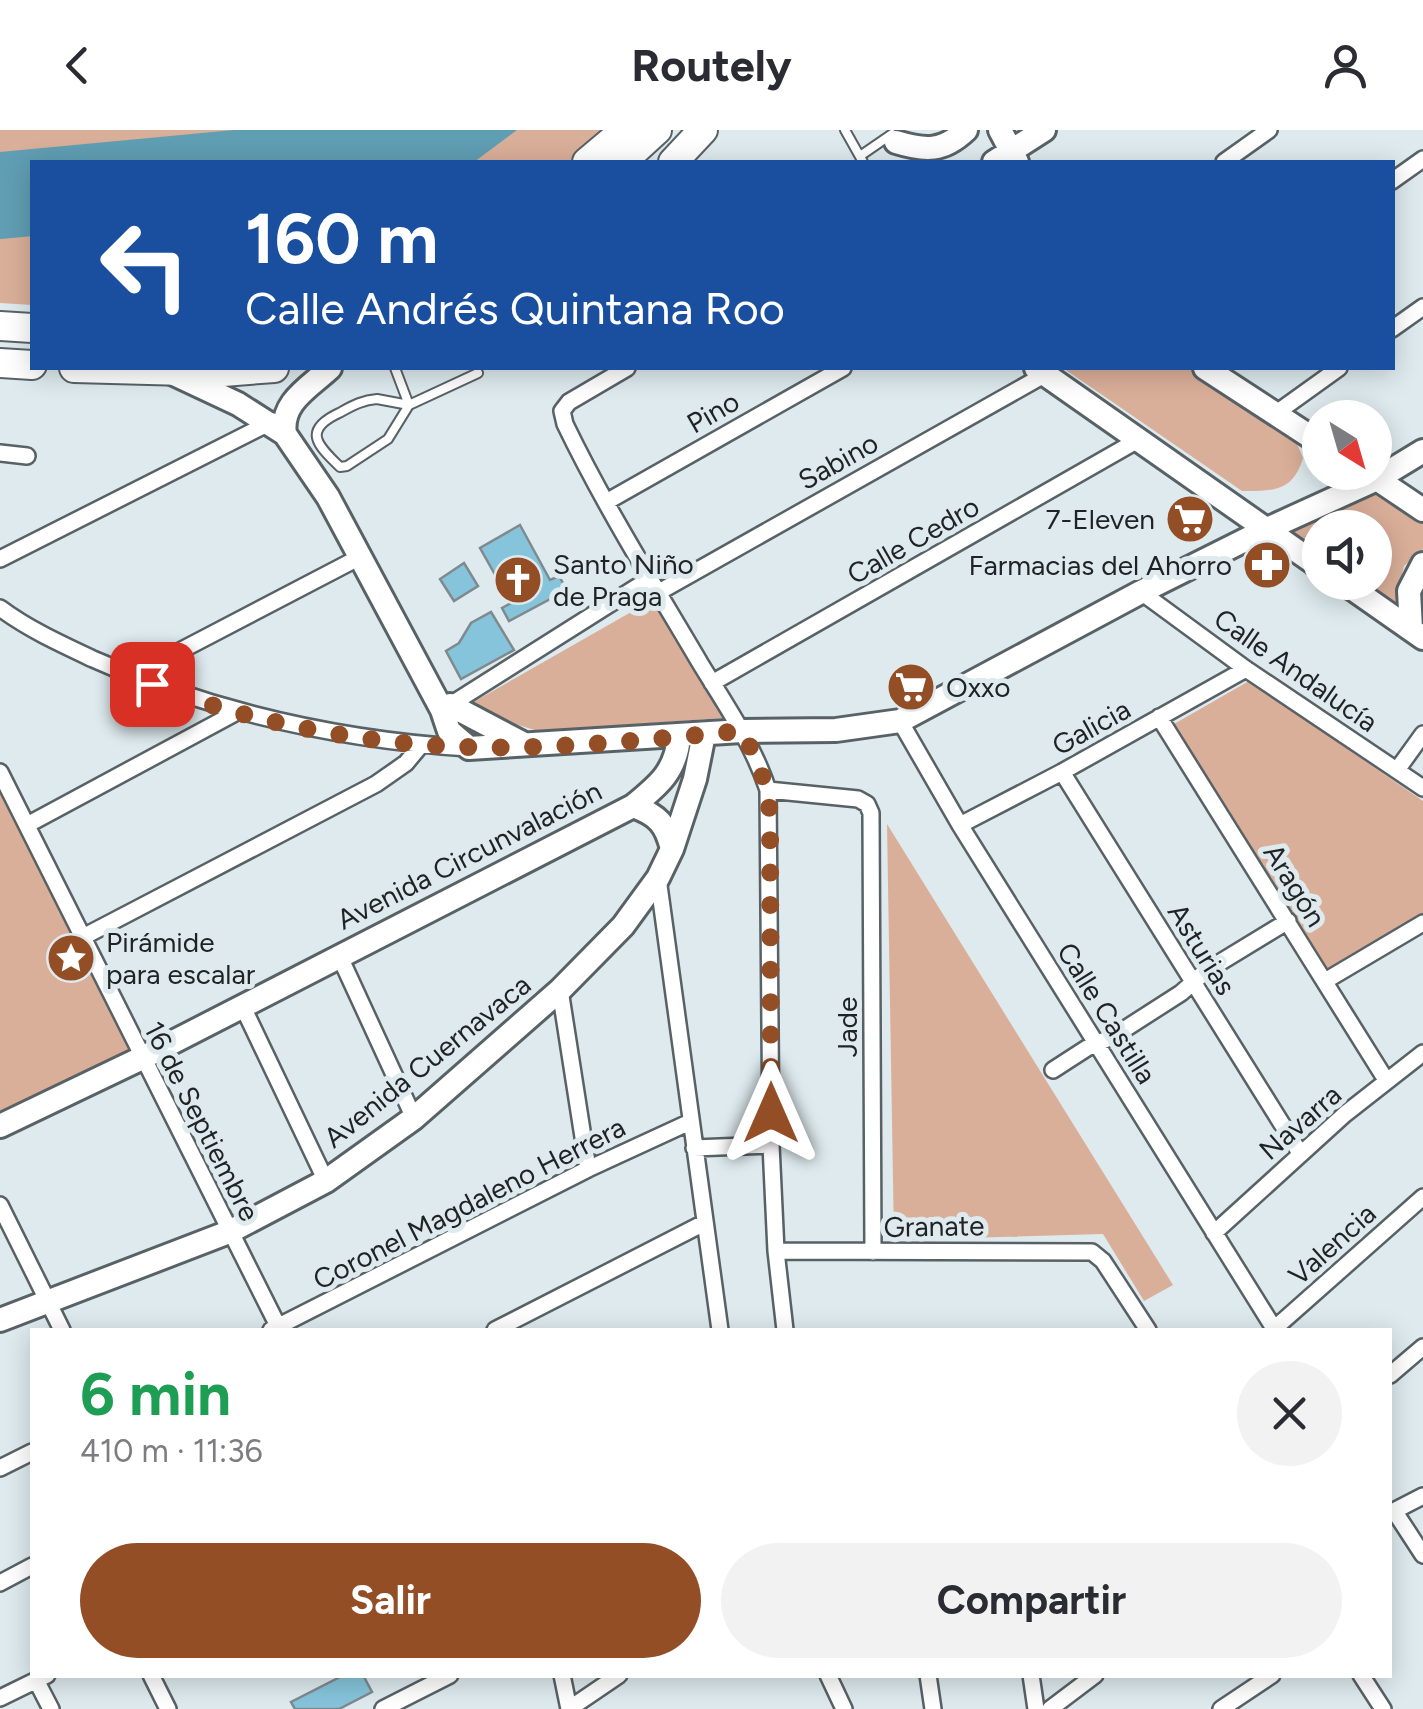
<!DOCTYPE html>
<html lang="es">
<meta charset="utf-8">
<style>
body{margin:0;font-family:Figtree,sans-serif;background:#f2f2f3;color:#2b2b33;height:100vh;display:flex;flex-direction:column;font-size:38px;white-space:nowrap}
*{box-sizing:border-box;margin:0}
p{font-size:32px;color:#7c7c81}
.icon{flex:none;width:55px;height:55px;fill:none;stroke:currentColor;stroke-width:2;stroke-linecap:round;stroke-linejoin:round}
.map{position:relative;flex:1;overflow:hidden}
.sheet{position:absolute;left:30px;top:1198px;width:1362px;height:350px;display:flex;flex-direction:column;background:#fff;border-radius:0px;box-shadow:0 5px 25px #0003}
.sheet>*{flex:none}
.guide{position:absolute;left:30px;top:30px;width:1365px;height:210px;border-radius:0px;box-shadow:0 5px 25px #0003;background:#1a4fa0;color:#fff;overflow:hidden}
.needle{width:65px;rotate:143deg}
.buttons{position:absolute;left:1302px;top:270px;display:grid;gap:20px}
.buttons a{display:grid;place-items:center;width:90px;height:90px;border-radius:50%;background:#fff;box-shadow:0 5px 25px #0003;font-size:50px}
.pin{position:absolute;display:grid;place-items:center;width:85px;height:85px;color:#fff;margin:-42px;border-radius:20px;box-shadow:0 5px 15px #0006}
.me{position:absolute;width:110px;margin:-55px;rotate:0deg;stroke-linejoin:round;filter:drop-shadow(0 0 8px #0008)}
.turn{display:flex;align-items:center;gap:35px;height:210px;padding:0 50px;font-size:45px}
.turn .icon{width:130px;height:130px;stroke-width:2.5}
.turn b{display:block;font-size:70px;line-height:85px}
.round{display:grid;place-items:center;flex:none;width:105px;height:105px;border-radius:52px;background:#f2f2f3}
.head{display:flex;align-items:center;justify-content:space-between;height:170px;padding:0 50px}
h1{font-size:60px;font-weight:700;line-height:75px;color:#1e9e55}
.button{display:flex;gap:20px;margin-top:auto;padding:20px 50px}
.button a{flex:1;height:115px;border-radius:60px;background:#944e26;color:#fff;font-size:40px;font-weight:700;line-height:115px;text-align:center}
.button a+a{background:#f2f2f3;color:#2b2b33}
header{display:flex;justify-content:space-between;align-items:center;height:130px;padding:0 50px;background:#fff;font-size:45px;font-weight:700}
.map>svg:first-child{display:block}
.green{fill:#daaf99}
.water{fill:#609eb3}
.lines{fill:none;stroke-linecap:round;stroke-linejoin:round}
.river{stroke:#609eb3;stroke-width:28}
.building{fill:#86c4db;stroke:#7f8a8e;stroke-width:2.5}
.lane-casing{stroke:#586266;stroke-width:12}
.street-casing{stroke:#586266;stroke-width:20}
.secondary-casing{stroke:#586266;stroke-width:28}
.highway-casing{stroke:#586266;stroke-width:32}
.lane{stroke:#fff;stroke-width:8}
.street{stroke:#fff;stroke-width:15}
.secondary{stroke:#fff;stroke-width:22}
.highway{stroke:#fff;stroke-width:28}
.route{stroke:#944e26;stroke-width:18;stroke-dasharray:0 32.4}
.labels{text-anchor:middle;stroke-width:10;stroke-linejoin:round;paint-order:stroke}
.street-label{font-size:28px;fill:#1f2325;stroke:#deeaee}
.poi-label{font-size:28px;fill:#1f2325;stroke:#deeaee;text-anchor:start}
</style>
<header><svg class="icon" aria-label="back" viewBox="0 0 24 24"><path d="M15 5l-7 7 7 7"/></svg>Routely<svg class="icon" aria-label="person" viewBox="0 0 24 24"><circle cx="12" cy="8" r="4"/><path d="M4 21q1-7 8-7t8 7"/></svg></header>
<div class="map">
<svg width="1423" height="1579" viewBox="0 0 1423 1579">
<rect width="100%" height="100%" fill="#deeaee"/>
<path class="green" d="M 0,0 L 607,0 L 571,32 L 32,32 L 32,175 L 0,173 Z
M 1063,238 L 1189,238 L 1295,309 L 1303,328 C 1293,362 1273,361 1242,361 Z
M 1379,361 L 1423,389 L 1423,419 L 1404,436 L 1394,476 L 1359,453 L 1375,452 L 1375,398 L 1320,398 L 1320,426 L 1282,400 Z
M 654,469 L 722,588 L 538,601 L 495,588 L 470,574 Z
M 1249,551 L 1423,671 L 1423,784 L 1328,839 L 1174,594 Z
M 0,659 L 129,921 L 0,986 Z
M 887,694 L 1173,1155 L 1144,1171 L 1103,1104 L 894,1110 Z"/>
<path class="water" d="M 234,0 L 517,0 L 474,32 L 32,32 L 32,89 L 0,88 L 0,22 Z"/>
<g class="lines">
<path class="river" d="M 0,95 L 32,92"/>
</g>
<path class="building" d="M 520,395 L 550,450 L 559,446 L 567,460 L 509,491 L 502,478 L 511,473 L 480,418 Z
M 464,433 L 478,456 L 454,471 L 440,449 Z
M 491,482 L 514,520 L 461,549 L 446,521 L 459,513 L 471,493 Z
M 344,1545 L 363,1545 L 372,1562 L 339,1579 L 295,1579 L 291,1572 Z"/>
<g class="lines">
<g class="lane-casing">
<path id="lane" d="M 845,0 L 863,32
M 860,26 L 892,4
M 395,238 L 409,275 L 478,243
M 377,269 L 409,275 L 388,309 L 347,336 L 340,337 C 316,314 303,300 339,283 C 352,276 362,270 377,269 Z"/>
</g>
<g class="street-casing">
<path id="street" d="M 1224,32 L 1269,0
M 1392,51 L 1423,29
M 1392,199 L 1423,177
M 627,238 L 569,272 L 562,281 L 565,294 C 604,375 654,455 700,533 C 725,574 753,614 768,660 L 771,1015 L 776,1121 L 785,1200
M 1275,284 L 1339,238
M 0,323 L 27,326
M 608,371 L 843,238
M 0,429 L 273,291
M 659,462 L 1044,245
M 1141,462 L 1246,539 L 1423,658
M 0,478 C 28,499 61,514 93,529 C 213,582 339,610 469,618
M 132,546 L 360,427
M 712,553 L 1138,310
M 447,577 L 651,448
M 1159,587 L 1386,950
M 900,591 L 960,695 L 1275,1200
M 1397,640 L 1423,604
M 0,642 L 280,1200
M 1062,642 L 1300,1023
M 768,660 L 858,669 L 867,674 L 871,683 L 873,1122
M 27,695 L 237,582
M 960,695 L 1062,642 L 1246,539
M 658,748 L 720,1200
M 83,807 L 376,654 L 406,633 L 421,615
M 339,825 L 414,988
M 1325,851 L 1423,793
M 560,860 L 588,1039
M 242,875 L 326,1051
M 1053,940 L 1087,918 L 1114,906 L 1181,863 L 1206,841 L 1288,791
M 694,1018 L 771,1015
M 0,1075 L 62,1200
M 1214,1103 L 1345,984 L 1423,923
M 776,1121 L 1092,1122 L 1103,1131 L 1148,1200
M 1274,1199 L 1423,1067
M 271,1200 L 588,1039 L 690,992
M 495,1200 L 704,1093
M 1390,1245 L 1423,1217
M 0,1338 L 32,1322
M 1395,1382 L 1423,1425
M 1390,1383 L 1423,1366
M 0,1453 L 32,1436
M 151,1545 L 168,1579
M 562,1545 L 569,1579
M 828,1545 L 844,1579
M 928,1545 L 933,1579
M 1031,1545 L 1036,1579
M 1361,1545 L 1383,1579
M 36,1550 L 51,1579
M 0,1568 L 47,1545
M 383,1579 L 450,1545
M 569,1579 L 619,1545
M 1050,1579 L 1095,1545
M 1221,1579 L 1272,1545"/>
</g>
<g class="secondary-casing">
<path id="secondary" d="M 1000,0 L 1017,32
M 896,12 C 925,21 943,22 966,0
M 994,32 L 1044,0
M 1036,238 L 1320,437
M 1205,238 L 1320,313
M 172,243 L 238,274 L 285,304 L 328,367 L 442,580 L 449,601 L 469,618 L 742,601 L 836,600 L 900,591 L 1141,462 L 1265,400 L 1377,349 L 1423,321
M 285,304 C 280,272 310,257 330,238
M 1368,343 L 1423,380
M 1343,452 L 1423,508
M 1411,499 L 1409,461 L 1423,434
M 450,575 L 524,614
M 633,676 C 658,685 666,694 672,719
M 0,996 L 142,928 L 633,676 C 659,655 676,641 679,607
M 0,1190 L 229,1102 L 326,1051 L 414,988 L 560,860 L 623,796 L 658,748 L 672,719 L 695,649 L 704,604"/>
</g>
<g class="highway-casing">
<path id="highway" d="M 587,32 L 625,0
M 622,32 L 657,0
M 673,32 L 703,0
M 0,196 L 32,198
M 0,233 L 32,235
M 74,238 L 223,242 L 274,238"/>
</g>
<use href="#lane" class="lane"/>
<use href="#street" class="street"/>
<use href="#secondary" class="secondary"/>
<use href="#highway" class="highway"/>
</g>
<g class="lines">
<path class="route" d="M 152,554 C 247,592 364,614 466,617 C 555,620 653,609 742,601 C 757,630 768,653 770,686 L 771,983"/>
</g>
<defs>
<g id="supermarket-disc" transform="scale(2.5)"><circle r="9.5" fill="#944e26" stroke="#deeaee"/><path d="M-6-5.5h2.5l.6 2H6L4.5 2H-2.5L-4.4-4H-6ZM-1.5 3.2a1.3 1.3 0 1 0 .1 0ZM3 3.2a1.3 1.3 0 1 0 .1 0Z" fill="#fff"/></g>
<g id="pharmacy-disc" transform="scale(2.5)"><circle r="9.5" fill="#944e26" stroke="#deeaee"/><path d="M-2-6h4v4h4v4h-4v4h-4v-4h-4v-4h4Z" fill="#fff"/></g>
<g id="church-disc" transform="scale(2.5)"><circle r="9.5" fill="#944e26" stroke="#deeaee"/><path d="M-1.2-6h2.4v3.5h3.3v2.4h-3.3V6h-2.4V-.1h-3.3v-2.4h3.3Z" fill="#fff"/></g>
<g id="sight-disc" transform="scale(2.5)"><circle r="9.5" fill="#944e26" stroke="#deeaee"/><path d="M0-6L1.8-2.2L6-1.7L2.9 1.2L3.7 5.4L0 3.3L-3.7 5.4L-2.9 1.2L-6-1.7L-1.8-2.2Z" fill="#fff"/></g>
</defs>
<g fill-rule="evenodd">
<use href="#supermarket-disc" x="1190" y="389"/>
<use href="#pharmacy-disc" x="1267" y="435"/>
<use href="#church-disc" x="518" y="450"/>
<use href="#supermarket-disc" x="911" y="557"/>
<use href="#sight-disc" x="71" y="828"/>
</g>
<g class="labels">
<g class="street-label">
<text transform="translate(713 282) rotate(-30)" y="10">Pino</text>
<text transform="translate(838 331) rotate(-29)" y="10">Sabino</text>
<text transform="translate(913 410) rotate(-30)" y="10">Calle Cedro</text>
<text transform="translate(1296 540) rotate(35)" y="10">Calle Andalucía</text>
<text transform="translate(1091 597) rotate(-29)" y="10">Galicia</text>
<text transform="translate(469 725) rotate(-27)" y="10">Avenida Circunvalación</text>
<text transform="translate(1295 755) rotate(58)" y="10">Aragón</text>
<text transform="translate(1202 819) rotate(58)" y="10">Asturias</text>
<text transform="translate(1107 883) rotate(58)" y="10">Calle Castilla</text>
<text transform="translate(847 897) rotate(-90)" y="10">Jade</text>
<text transform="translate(427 931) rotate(-39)" y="10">Avenida Cuernavaca</text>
<text transform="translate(202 991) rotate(63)" y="10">16 de Septiembre</text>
<text transform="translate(1300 992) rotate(-41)" y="10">Navarra</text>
<text transform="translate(469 1073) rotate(-27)" y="10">Coronel Magdaleno Herrera</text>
<text transform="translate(934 1096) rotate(-1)" y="10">Granate</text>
<text transform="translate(1332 1114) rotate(-42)" y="10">Valencia</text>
</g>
<g class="poi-label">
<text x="1155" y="399" text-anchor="end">7-Eleven</text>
<text x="553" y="444">Santo Niño<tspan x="553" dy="32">de Praga</tspan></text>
<text x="1232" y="445" text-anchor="end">Farmacias del Ahorro</text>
<text x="946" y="567">Oxxo</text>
<text x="106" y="822">Pirámide<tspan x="106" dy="32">para escalar</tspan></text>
</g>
</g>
</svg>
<div class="buttons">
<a><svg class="needle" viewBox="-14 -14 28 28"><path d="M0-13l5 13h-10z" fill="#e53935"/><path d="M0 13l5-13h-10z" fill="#7c7c81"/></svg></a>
<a><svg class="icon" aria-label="sound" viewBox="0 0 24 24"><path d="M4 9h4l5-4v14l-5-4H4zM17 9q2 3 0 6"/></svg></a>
</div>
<div class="pin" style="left:152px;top:554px;background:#d93025"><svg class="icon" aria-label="arrive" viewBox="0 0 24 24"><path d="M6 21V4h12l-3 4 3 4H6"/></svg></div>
<svg class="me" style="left:771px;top:983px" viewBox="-20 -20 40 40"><path d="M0-17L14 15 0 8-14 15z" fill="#944e26" stroke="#fff" stroke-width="4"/></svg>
<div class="guide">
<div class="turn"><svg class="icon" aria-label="left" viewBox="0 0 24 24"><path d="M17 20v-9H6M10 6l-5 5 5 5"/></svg><div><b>160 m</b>Calle Andrés Quintana Roo</div></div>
</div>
<section class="sheet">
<div class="head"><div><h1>6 min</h1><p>410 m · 11:36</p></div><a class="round"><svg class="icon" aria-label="close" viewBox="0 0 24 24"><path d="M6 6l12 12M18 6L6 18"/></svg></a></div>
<div class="button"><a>Salir</a><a>Compartir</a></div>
</section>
</div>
